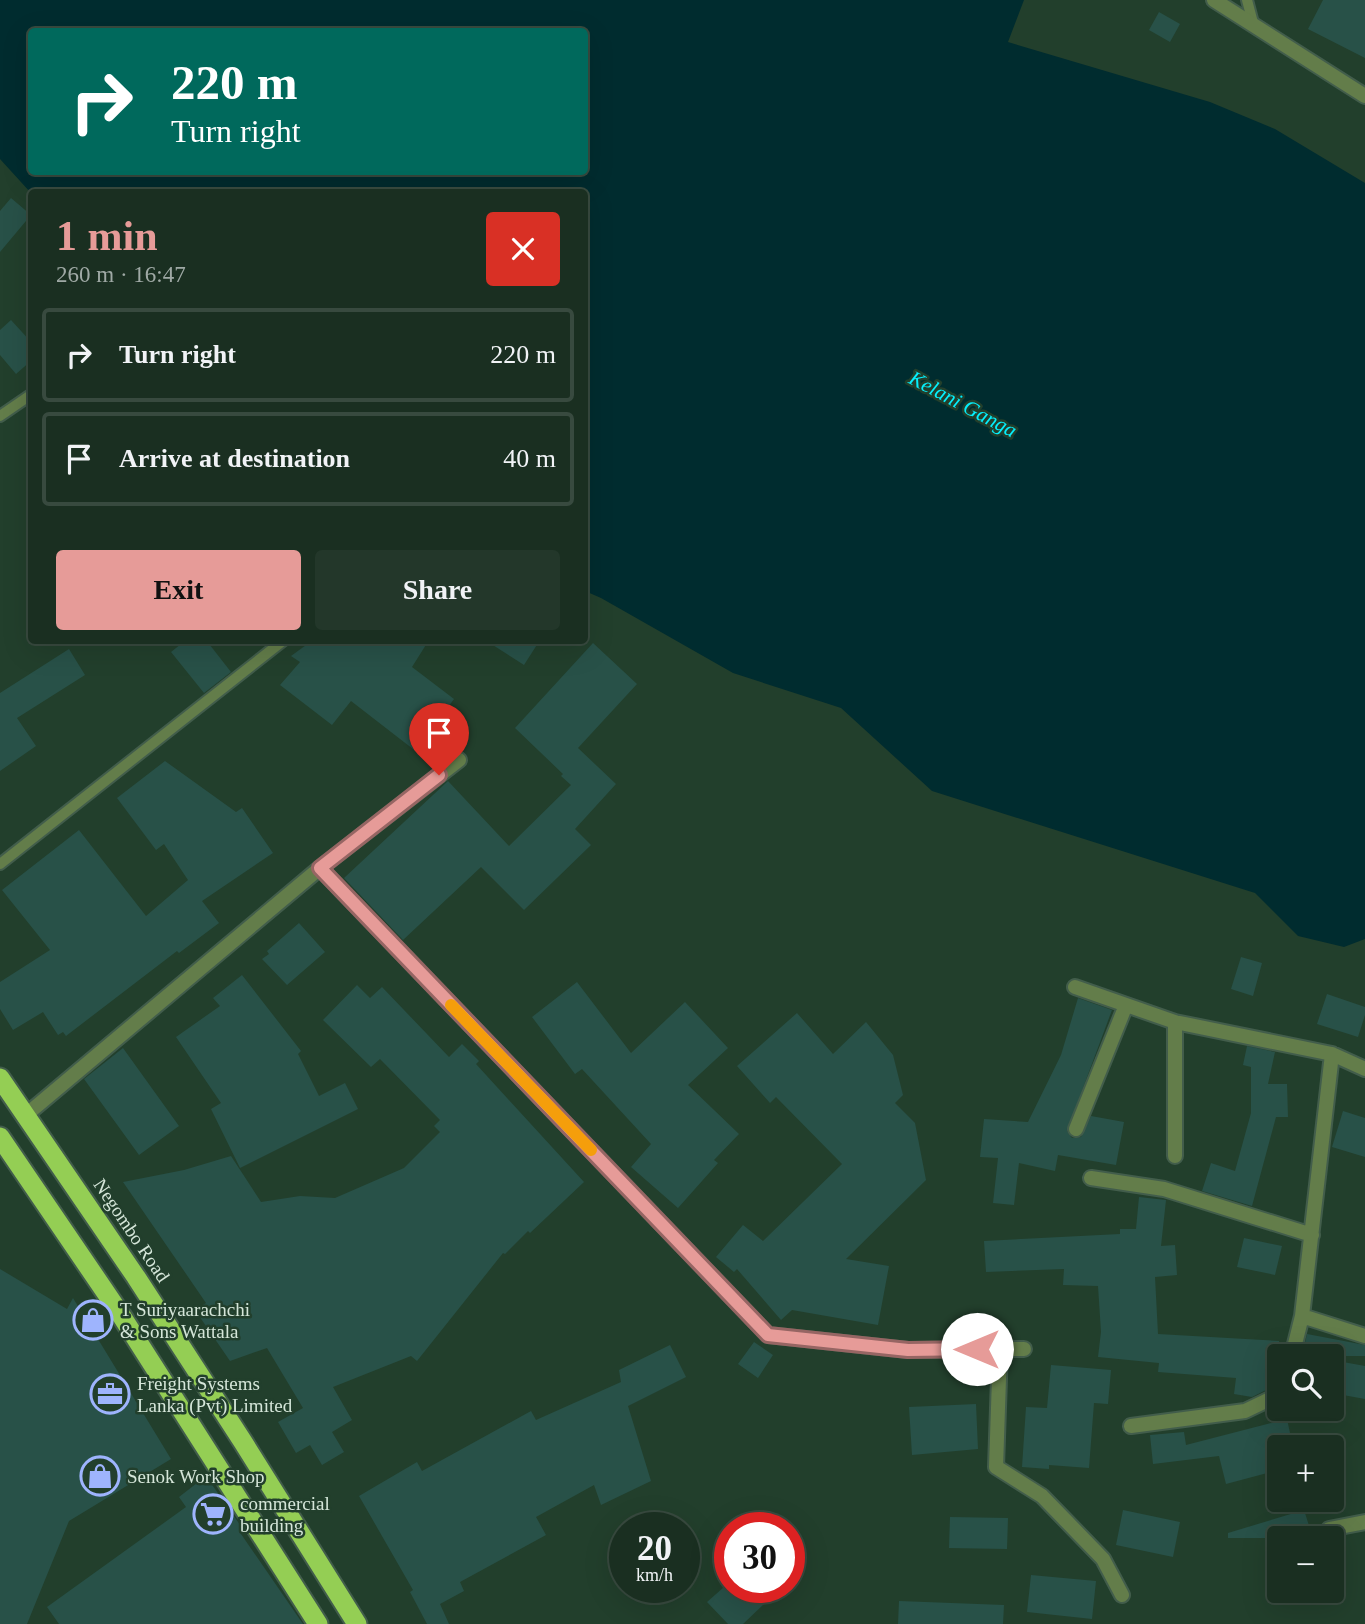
<!DOCTYPE html>
<meta charset="utf-8">
<style>
body{margin:0;font-family:Georgia,serif;background:#23372a;color:#f1f3f6;height:100vh;display:flex;flex-direction:column;font-size:26px;white-space:nowrap}
*{box-sizing:border-box;margin:0}
p{font-size:23px;color:#9fa9a5}
.icon{flex:none;width:38px;height:38px;fill:none;stroke:currentColor;stroke-width:2;stroke-linecap:round;stroke-linejoin:round}
.map{position:relative;flex:1;overflow:hidden}
.side{position:absolute;left:28px;top:189px;width:560px;height:455px;display:flex;flex-direction:column;background:#1a2f21;border-radius:7px;box-shadow:0 7px 28px #0002,0 0 0 2px #384a3f}
.side>*{flex:none}
.top-card{position:absolute;left:28px;top:28px;width:560px;height:147px;border-radius:7px;box-shadow:0 7px 28px #0002,0 0 0 2px #384a3f;background:#00695c;color:#fff;overflow:hidden}
.tools{position:absolute;left:1267px;top:1344px;display:grid;gap:14px}
.tools a{display:grid;place-items:center;width:77px;height:77px;border-radius:7px;background:#1a2f21;box-shadow:0 7px 28px #0002,0 0 0 2px #384a3f;font-size:35px}
.speed{position:absolute;left:609px;top:1512px;display:flex;gap:14px;font-size:35px;font-weight:700;text-align:center}
.speed>*{display:grid;place-content:center;width:91px;height:91px;border-radius:50%;background:#1a2f21;box-shadow:0 7px 28px #0002,0 0 0 2px #384a3f;line-height:1}
.speed small{font-size:18px;font-weight:400}
.speed .limit{border:10px solid #d22;background:#fff;color:#111}
.pin{position:absolute;display:grid;place-items:center;width:60px;height:60px;color:#fff;margin:-72px -30px;border-radius:50% 50% 50% 0;rotate:-45deg;box-shadow:0 0 7px #0007}
.pin .icon{rotate:45deg}
.me{position:absolute;width:77px;margin:-38px;rotate:270deg;stroke-linejoin:round;filter:drop-shadow(0 0 5px #0008)}
.turn{display:flex;align-items:center;gap:24px;height:147px;padding:0 28px;font-size:32px}
.turn .icon{width:91px;height:91px;stroke-width:2.5}
.turn b{display:block;font-size:49px;line-height:60px}
.round{display:grid;place-items:center;flex:none;width:74px;height:74px;border-radius:7px;background:#23372a}
.summary{display:flex;align-items:center;justify-content:space-between;height:119px;padding:0 28px}
h1{font-size:42px;font-weight:800;line-height:52px;color:#e69b98}
.cta{display:flex;gap:14px;margin-top:auto;padding:14px 28px}
.cta a{flex:1;height:80px;border-radius:7px;background:#e69b98;color:#111;font-size:28px;font-weight:800;line-height:80px;text-align:center}
.cta a+a{background:#23372a;color:#f1f3f6}
ul{padding:0;list-style:none}
li{display:flex;align-items:center;gap:21px;height:94px;margin:0 14px 10px;padding:0 14px;border:4px solid #384a3f;border-radius:7px}
li div{flex:1}
li b{display:block;font-size:26px}
li em{font-style:normal}
.map>svg:first-child{display:block}
.water{fill:#002c2f;fill-rule:evenodd}
.building{fill:#285148}
.lines{fill:none;stroke-linecap:round;stroke-linejoin:round}
.service-casing{stroke:#425d4b;stroke-width:14}
.minor-casing{stroke:#425d4b;stroke-width:18}
.trunk-casing{stroke:#425d4b;stroke-width:23}
.service{stroke:#637d4a;stroke-width:10}
.minor{stroke:#637d4a;stroke-width:14}
.trunk{stroke:#94ce54;stroke-width:19}
.route-casing{stroke:#966563;stroke-width:18}
.route{stroke:#e69b98;stroke-width:12}
.slow{stroke:#f59e0b;stroke-width:12}
.labels{text-anchor:middle;stroke-width:5;stroke-linejoin:round;paint-order:stroke}
.street-label{font-size:19px;fill:#d5e6d9;stroke:#223f2c}
.poi-label{font-size:19px;fill:#d5e6d9;stroke:#223f2c;text-anchor:start}
.water-label{font-size:21px;font-style:italic;fill:#05effb;stroke:#223f2c}
</style>
<div class="map">
<svg width="1365" height="1624" viewBox="0 0 1365 1624">
<rect width="100%" height="100%" fill="#223f2c"/>
<path class="water" d="M 0,0 L 1024,0 L 1008,42 L 1210,102 L 1275,129 L 1365,183 L 1365,939 L 1344,947 L 1298,936 L 1255,893 L 932,791 L 841,708 L 733,673 L 601,598 L 585,591 L 584,192 L 31,193 L 0,159 ZM 32,32 L 584,32 L 584,172 L 32,172 Z"/>
<path class="building" d="M 1323,0 L 1365,0 L 1365,58 L 1308,29 Z
M 1159,12 L 1180,24 L 1170,42 L 1149,30 Z
M 11,198 L 31,215 L 0,252 L 0,211 Z
M 11,320 L 32,343 L 32,360 L 16,374 L 0,355 L 0,330 Z
M 186,640 L 206,640 L 231,672 L 204,693 L 171,652 Z
M 313,640 L 429,640 L 412,667 L 454,699 L 446,710 L 465,730 L 431,763 L 351,701 L 332,725 L 280,685 L 300,662 L 291,656 Z
M 485,640 L 540,640 L 524,665 Z
M 593,643 L 637,684 L 578,748 L 616,784 L 575,829 L 591,845 L 524,910 L 481,867 L 403,940 L 344,878 L 448,781 L 509,846 L 571,785 L 561,776 L 563,774 L 515,728 Z
M 69,649 L 85,675 L 17,718 L 36,746 L 0,771 L 0,693 Z
M 165,761 L 236,812 L 242,808 L 273,853 L 202,901 L 219,923 L 179,953 L 177,951 L 66,1036 L 63,1032 L 58,1035 L 43,1012 L 13,1030 L 0,1009 L 0,982 L 50,950 L 2,890 L 79,830 L 146,916 L 188,880 L 164,844 L 156,850 L 117,798 Z
M 299,923 L 325,952 L 287,985 L 262,959 L 269,954 L 267,951 Z
M 1241,957 L 1262,963 L 1253,996 L 1231,989 Z
M 242,975 L 301,1051 L 298,1054 L 319,1096 L 345,1083 L 358,1109 L 240,1168 L 211,1109 L 221,1103 L 176,1037 L 220,1006 L 213,998 Z
M 577,982 L 631,1053 L 685,1002 L 728,1048 L 688,1085 L 739,1134 L 714,1160 L 718,1163 L 678,1208 L 631,1167 L 651,1144 L 582,1069 L 575,1074 L 532,1017 Z
M 357,985 L 370,998 L 382,987 L 449,1057 L 462,1044 L 479,1061 L 476,1064 L 584,1182 L 530,1233 L 528,1231 L 505,1254 L 503,1253 L 417,1361 L 411,1356 L 333,1387 L 352,1420 L 332,1432 L 344,1452 L 322,1465 L 310,1445 L 296,1453 L 278,1422 L 303,1408 L 267,1348 L 230,1361 L 195,1310 L 206,1303 L 123,1182 L 184,1170 L 231,1156 L 261,1202 L 300,1196 L 335,1198 L 404,1168 L 440,1132 L 434,1126 L 440,1120 L 380,1059 L 371,1067 L 323,1020 Z
M 1327,994 L 1365,1007 L 1365,1015 L 1358,1037 L 1317,1024 Z
M 1078,998 L 1112,1010 L 1067,1131 L 1072,1138 L 1081,1137 L 1091,1116 L 1124,1122 L 1116,1165 L 1058,1155 L 1055,1171 L 1019,1163 L 1014,1205 L 993,1203 L 998,1158 L 980,1157 L 984,1119 L 1028,1122 L 1061,1055 Z
M 797,1013 L 833,1054 L 866,1022 L 893,1055 L 903,1095 L 895,1103 L 915,1123 L 926,1180 L 846,1259 L 889,1266 L 878,1325 L 792,1310 L 781,1320 L 737,1269 L 734,1272 L 716,1257 L 743,1225 L 763,1241 L 842,1164 L 776,1097 L 770,1103 L 737,1066 Z
M 1247,1046 L 1275,1052 L 1268,1084 L 1287,1084 L 1288,1117 L 1276,1117 L 1252,1206 L 1202,1191 L 1211,1163 L 1235,1171 L 1251,1113 L 1251,1067 L 1243,1065 Z
M 123,1048 L 179,1126 L 139,1155 L 84,1079 Z
M 1343,1111 L 1365,1118 L 1365,1157 L 1332,1147 Z
M 1139,1197 L 1166,1200 L 1161,1246 L 1175,1245 L 1177,1275 L 1155,1277 L 1158,1334 L 1279,1341 L 1279,1380 L 1272,1383 L 1266,1390 L 1252,1397 L 1234,1394 L 1236,1378 L 1158,1372 L 1159,1363 L 1098,1357 L 1101,1332 L 1098,1286 L 1063,1285 L 1064,1269 L 986,1272 L 984,1241 L 1120,1234 L 1120,1229 L 1136,1229 Z
M 1244,1238 L 1282,1246 L 1275,1275 L 1237,1267 Z
M 0,1269 L 67,1309 L 73,1298 L 171,1459 L 69,1521 L 27,1624 L 0,1624 Z
M 1307,1334 L 1365,1345 L 1365,1356 L 1302,1356 Z
M 754,1342 L 773,1355 L 758,1378 L 738,1364 Z
M 670,1345 L 686,1377 L 628,1406 L 651,1481 L 601,1505 L 594,1485 L 536,1517 L 546,1535 L 460,1582 L 464,1591 L 440,1604 L 449,1624 L 427,1624 L 410,1592 L 413,1590 L 359,1496 L 417,1462 L 422,1471 L 531,1411 L 536,1420 L 621,1382 L 619,1370 Z
M 1332,1360 L 1365,1366 L 1365,1399 L 1332,1393 Z
M 1051,1365 L 1111,1370 L 1108,1404 L 1094,1403 L 1089,1468 L 1049,1465 L 1049,1469 L 1022,1467 L 1026,1407 L 1047,1408 Z
M 976,1404 L 978,1449 L 912,1455 L 909,1407 Z
M 1287,1419 L 1293,1447 L 1279,1447 L 1279,1470 L 1226,1484 L 1219,1456 L 1153,1464 L 1150,1435 L 1184,1432 L 1186,1445 Z
M 206,1476 L 245,1532 L 241,1534 L 303,1624 L 59,1624 L 47,1607 L 186,1507 L 179,1497 Z
M 1123,1510 L 1180,1522 L 1173,1557 L 1116,1545 Z
M 1304,1510 L 1313,1538 L 1228,1538 L 1228,1533 Z
M 950,1517 L 1008,1518 L 1007,1549 L 949,1548 Z
M 1031,1575 L 1096,1581 L 1092,1619 L 1027,1612 Z
M 724,1587 L 782,1587 L 743,1624 L 728,1624 L 707,1602 Z
M 899,1601 L 1004,1605 L 1003,1624 L 898,1624 Z"/>
<g class="lines">
<g class="service-casing">
<path id="service" d="M 1247,0 L 1253,23
M 0,416 L 32,394
M 0,864 L 284,640"/>
</g>
<g class="minor-casing">
<path id="minor" d="M 1214,0 L 1365,96
M 320,868 L 768,1335 L 908,1350 L 1024,1349
M 1075,987 L 1175,1022 L 1332,1054 L 1365,1069
M 1332,1054 L 1302,1316 L 1365,1336
M 26,1115 L 320,868 L 459,760
M 1076,1129 L 1126,1005
M 1175,1156 L 1175,1022
M 1091,1178 L 1164,1189 L 1312,1235
M 1000,1349 L 996,1467 L 1042,1496 L 1103,1559 L 1122,1595
M 1292,1356 L 1302,1316
M 1131,1426 L 1245,1411 L 1272,1398 L 1279,1389
M 1329,1529 L 1365,1522"/>
</g>
<g class="trunk-casing">
<path id="trunk" d="M 0,1078 L 136,1277 L 243,1442 L 357,1624
M 0,1137 L 119,1312 L 318,1624"/>
</g>
<use href="#service" class="service"/>
<use href="#minor" class="minor"/>
<use href="#trunk" class="trunk"/>
</g>
<g class="lines">
<g class="route-casing">
<path id="route" d="M 439,775 L 320,868 L 768,1335 L 908,1350 L 977,1349"/>
</g>
<use href="#route" class="route"/>
<path class="slow" d="M 451,1005 L 591,1150"/>
</g>
<defs>
<g id="shop-ring" transform="scale(2.0125)"><circle r="9.5" fill="#223f2c" stroke="#9eb4fd" stroke-width="1.5"/><path d="M-5-2.5h2.3a2.7 3.5 0 0 1 5.4 0H5L5.5 6h-11ZM-1.5-2.5h3a1.5 2.3 0 0 0-3 0Z" fill="#9eb4fd"/></g>
<g id="office-ring" transform="scale(2.0125)"><circle r="9.5" fill="#223f2c" stroke="#9eb4fd" stroke-width="1.5"/><path d="M-6-3h4V-5.5h4V-3h4V5H-6ZM-1-4.5V-3h2v-1.5ZM-6 0V1H6V0Z" fill="#9eb4fd"/></g>
<g id="supermarket-ring" transform="scale(2.0125)"><circle r="9.5" fill="#223f2c" stroke="#9eb4fd" stroke-width="1.5"/><path d="M-6-5.5h2.5l.6 2H6L4.5 2H-2.5L-4.4-4H-6ZM-1.5 3.2a1.3 1.3 0 1 0 .1 0ZM3 3.2a1.3 1.3 0 1 0 .1 0Z" fill="#9eb4fd"/></g>
</defs>
<g fill-rule="evenodd">
<use href="#shop-ring" x="93" y="1320"/>
<use href="#office-ring" x="110" y="1394"/>
<use href="#shop-ring" x="100" y="1476"/>
<use href="#supermarket-ring" x="213" y="1514"/>
</g>
<g class="labels">
<g class="street-label">
<text transform="translate(132 1230) rotate(56)" y="7">Negombo Road</text>
</g>
<g class="poi-label">
<text x="120" y="1316">T Suriyaarachchi<tspan x="120" dy="22">&amp; Sons Wattala</tspan></text>
<text x="137" y="1390">Freight Systems<tspan x="137" dy="22">Lanka (Pvt) Limited</tspan></text>
<text x="127" y="1483">Senok Work Shop</text>
<text x="240" y="1510">commercial<tspan x="240" dy="22">building</tspan></text>
</g>
<g class="water-label">
<text transform="translate(963 404) rotate(28)" y="7">Kelani Ganga</text>
</g>
</g>
</svg>
<div class="tools">
<a><svg class="icon" aria-label="search" viewBox="0 0 24 24"><circle cx="10" cy="10" r="6"/><path d="M15 15l6 6"/></svg></a>
<a>+</a>
<a>−</a>
</div>
<div class="speed"><div>20<small>km/h</small></div><div class="limit">30</div></div>
<div class="pin" style="left:439px;top:775px;background:#d93025"><svg class="icon" aria-label="arrive" viewBox="0 0 24 24"><path d="M6 21V4h12l-3 4 3 4H6"/></svg></div>
<svg class="me" style="left:977px;top:1349px" viewBox="-20 -20 40 40"><circle r="19" fill="#fff"/><path d="M0-13L10 11 0 6-10 11z" fill="#e69b98"/></svg>
<div class="top-card">
<div class="turn"><svg class="icon" aria-label="right" viewBox="0 0 24 24"><path d="M7 20v-9h11M14 6l5 5-5 5"/></svg><div><b>220 m</b>Turn right</div></div>
</div>
<section class="side">
<div class="summary"><div><h1>1 min</h1><p>260 m · 16:47</p></div><a class="round" style="background:#d93025;color:#fff"><svg class="icon" aria-label="close" viewBox="0 0 24 24"><path d="M6 6l12 12M18 6L6 18"/></svg></a></div>
<ul>
<li><svg class="icon" aria-label="right" viewBox="0 0 24 24"><path d="M7 20v-9h11M14 6l5 5-5 5"/></svg><div><b>Turn right</b></div><em>220 m</em></li>
<li><svg class="icon" aria-label="arrive" viewBox="0 0 24 24"><path d="M6 21V4h12l-3 4 3 4H6"/></svg><div><b>Arrive at destination</b></div><em>40 m</em></li>
</ul>
<div class="cta"><a>Exit</a><a>Share</a></div>
</section>
</div>
